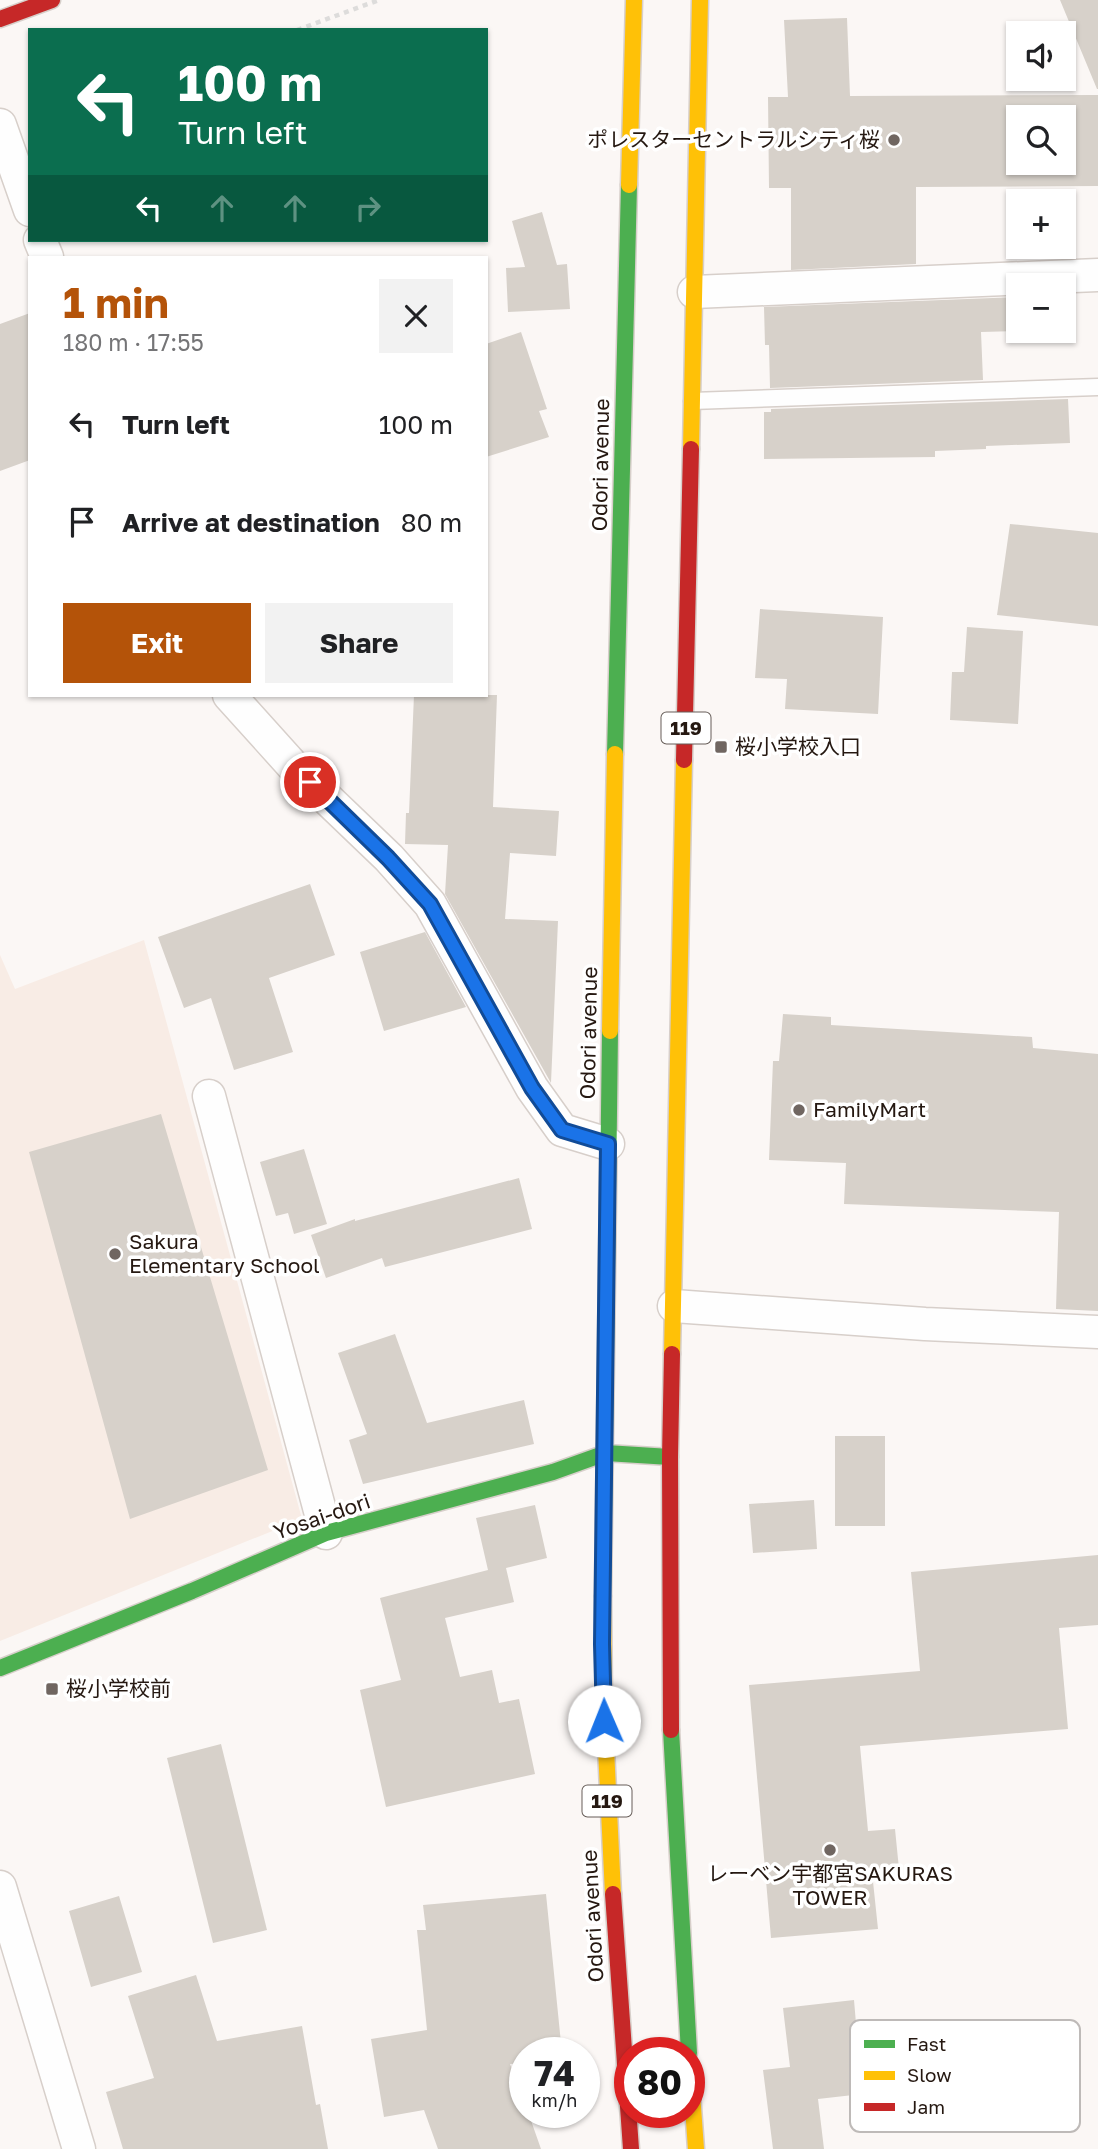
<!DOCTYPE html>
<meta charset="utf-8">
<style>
body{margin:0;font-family:"Golos Text","Noto Sans JP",sans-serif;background:#f2f2f2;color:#202124;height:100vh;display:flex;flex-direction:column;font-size:26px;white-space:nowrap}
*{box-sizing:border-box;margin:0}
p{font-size:23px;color:#757577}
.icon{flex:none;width:38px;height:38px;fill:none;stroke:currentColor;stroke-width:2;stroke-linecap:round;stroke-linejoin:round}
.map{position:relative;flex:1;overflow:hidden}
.side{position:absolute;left:28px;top:256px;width:460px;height:441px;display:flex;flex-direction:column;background:#fff;border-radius:0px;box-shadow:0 2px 5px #0004}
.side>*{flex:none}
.top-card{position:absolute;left:28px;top:28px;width:460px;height:214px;border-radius:0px;box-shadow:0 2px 5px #0004;background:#0b6e4f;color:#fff;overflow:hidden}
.buttons{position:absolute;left:1006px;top:21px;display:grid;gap:14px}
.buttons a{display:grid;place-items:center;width:70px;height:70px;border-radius:0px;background:#fff;box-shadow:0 2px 5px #0004;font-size:35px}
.speed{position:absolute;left:509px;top:2037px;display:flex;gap:14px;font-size:35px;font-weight:700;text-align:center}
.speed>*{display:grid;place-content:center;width:91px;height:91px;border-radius:50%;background:#fff;box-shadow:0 2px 5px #0004;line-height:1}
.speed small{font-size:18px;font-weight:400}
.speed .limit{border:10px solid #d22;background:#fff;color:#111}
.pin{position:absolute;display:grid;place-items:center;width:60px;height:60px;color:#fff;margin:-30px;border:4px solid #fff;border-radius:50%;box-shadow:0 2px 7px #0007}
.me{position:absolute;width:77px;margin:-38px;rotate:359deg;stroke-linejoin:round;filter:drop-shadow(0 0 5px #0008)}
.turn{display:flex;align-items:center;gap:24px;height:147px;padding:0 35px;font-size:32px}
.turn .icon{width:91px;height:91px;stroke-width:2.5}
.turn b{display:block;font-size:49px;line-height:60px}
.lanes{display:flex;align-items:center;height:66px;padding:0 35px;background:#0003;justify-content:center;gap:35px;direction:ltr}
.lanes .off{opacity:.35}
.round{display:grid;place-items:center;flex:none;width:74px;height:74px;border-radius:0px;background:#f2f2f2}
.headline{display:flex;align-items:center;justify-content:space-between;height:119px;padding:0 35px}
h1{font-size:42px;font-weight:700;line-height:52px;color:#b45309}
.cta{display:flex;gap:14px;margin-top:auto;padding:14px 35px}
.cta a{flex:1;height:80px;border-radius:0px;background:#b45309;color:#fff;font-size:28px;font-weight:700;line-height:80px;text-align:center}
.cta a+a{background:#f2f2f2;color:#202124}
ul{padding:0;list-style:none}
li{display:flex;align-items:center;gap:21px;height:98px;padding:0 35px}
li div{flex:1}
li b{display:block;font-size:26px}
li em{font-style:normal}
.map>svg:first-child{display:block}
.built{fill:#f8ece5}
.building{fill:#d7d1ca;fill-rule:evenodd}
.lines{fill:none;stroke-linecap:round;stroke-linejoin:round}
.lane-casing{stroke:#d7cfca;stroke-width:19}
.street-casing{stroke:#d7cfca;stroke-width:35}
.fast-casing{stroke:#d7cfca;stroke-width:19}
.slow-casing{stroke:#d7cfca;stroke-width:19}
.jam-casing{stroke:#d7cfca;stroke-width:19}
.path{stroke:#dddcdb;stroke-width:4.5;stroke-dasharray:5 5;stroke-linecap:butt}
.lane{stroke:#fefefe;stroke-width:16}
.street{stroke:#fefefe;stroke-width:32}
.fast{stroke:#4caf50;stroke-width:16}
.slow{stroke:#ffc107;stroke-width:16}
.jam{stroke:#c62828;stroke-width:16}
.route-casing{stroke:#114b97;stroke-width:18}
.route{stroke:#1a73e8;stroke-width:12}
.poi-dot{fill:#706661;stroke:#fff;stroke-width:2.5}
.labels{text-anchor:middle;stroke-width:7;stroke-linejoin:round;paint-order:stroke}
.shield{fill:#fff;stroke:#665d58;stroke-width:2}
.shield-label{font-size:19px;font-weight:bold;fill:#251811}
.poi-label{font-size:21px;fill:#251811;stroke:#fff;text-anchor:start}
.street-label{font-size:21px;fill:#251811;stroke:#fff}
.key{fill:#fff;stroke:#bebab8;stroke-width:2}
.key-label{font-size:19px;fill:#251811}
</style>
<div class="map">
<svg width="1098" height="2149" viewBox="0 0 1098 2149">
<rect width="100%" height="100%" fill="#fbf7f5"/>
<path class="built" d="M 144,940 L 302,1519 L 0,1641 L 0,955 L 15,989 Z"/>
<path class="building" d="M 1060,0 L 1098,0 L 1098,89 L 1097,89 Z
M 847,18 L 850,96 L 1098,95 L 1098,186 L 916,187 L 916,264 L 791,270 L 791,188 L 769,188 L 768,97 L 788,97 L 784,20 ZM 1018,117 L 1064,117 L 1064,163 L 1018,163 Z
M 542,212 L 557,265 L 567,264 L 570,309 L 508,312 L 506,268 L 525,267 L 512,221 Z
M 1018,297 L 1018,331 L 981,332 L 983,380 L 770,388 L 769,345 L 765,345 L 764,307 Z
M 30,313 L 30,460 L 0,471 L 0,324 Z
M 521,332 L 547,409 L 539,411 L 549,437 L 486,457 L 486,344 Z
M 1068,399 L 1070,443 L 986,446 L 986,449 L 935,451 L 935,457 L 764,459 L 764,412 L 771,412 L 771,409 Z
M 1010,524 L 1098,533 L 1098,626 L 997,615 Z
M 760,609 L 883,617 L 878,714 L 785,709 L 787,679 L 755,678 Z
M 967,627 L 1023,631 L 1018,724 L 950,720 L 952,672 L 964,672 Z
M 414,695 L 497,695 L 493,807 L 559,811 L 556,856 L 510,853 L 505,919 L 558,921 L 551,1083 L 445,894 L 448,845 L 405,844 L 406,813 L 409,813 Z
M 310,884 L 335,955 L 269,978 L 293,1052 L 234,1070 L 211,998 L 184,1008 L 158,937 Z
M 425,932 L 466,1007 L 384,1031 L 360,952 Z
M 783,1014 L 831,1017 L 831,1025 L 1032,1037 L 1033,1048 L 1098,1054 L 1098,1311 L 1056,1309 L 1059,1212 L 844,1204 L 846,1163 L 769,1160 L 773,1061 L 779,1061 Z
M 161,1114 L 268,1470 L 130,1519 L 29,1152 Z
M 304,1149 L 327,1224 L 294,1234 L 288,1213 L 276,1216 L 260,1162 Z
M 519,1178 L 532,1229 L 385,1267 L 382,1258 L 326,1278 L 311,1235 L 355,1219 L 355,1221 Z
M 395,1334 L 427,1423 L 524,1400 L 534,1444 L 363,1484 L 349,1440 L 367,1434 L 338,1353 Z
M 835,1436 L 885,1436 L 885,1526 L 835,1526 Z
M 814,1500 L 817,1549 L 753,1553 L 749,1504 Z
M 535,1505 L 547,1558 L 506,1568 L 514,1602 L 445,1618 L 460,1677 L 492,1670 L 499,1703 L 519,1699 L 535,1774 L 386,1807 L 360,1690 L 401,1680 L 380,1598 L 488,1570 L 476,1518 Z
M 1098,1555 L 1098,1625 L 1059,1628 L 1068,1729 L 860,1746 L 868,1831 L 895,1829 L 899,1869 L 872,1872 L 878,1929 L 771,1938 L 749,1685 L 920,1671 L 911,1572 Z
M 221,1744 L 267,1930 L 213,1943 L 167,1758 Z
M 546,1894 L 562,2053 L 525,2053 L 525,2063 L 510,2064 L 525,2105 L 525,2112 L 528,2112 L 541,2149 L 438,2149 L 424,2110 L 384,2117 L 371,2039 L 427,2030 L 417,1930 L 426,1930 L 423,1905 Z
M 119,1896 L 142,1972 L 91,1987 L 69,1911 Z
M 196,1975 L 217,2041 L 302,2026 L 316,2105 L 320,2104 L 328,2149 L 123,2149 L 106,2092 L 154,2078 L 128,1996 Z
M 854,2000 L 862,2094 L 818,2099 L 824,2149 L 773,2149 L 763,2070 L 790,2067 L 783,2008 Z"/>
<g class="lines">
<g class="lane-casing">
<path id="lane" d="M 692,401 L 1098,387"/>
</g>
<g class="street-casing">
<path id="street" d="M 0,125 L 30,210
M 40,240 L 47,257
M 694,292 L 1098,275
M 229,695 L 293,766 L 389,858 L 430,904 L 532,1088 L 562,1130 L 608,1144
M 209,1096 L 326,1533
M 674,1306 L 925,1324 L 1098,1332
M 0,1887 L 79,2149"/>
</g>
<g class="fast-casing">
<path id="fast" d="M 615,754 L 629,185
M 603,1596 L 610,1031
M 0,1668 L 192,1591 L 326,1533 L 553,1472 L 606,1453 L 670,1457
M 671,1730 L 689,2053"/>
</g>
<g class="slow-casing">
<path id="slow" d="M 629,185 L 634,0
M 691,449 L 700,0
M 610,1031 L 615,754
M 672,1354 L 684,760
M 603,1596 L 604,1707 L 613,1894
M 690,2065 L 696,2149"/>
</g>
<g class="jam-casing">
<path id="jam" d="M 0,19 L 52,0
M 684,760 L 691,449
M 671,1730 L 670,1457 L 672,1354
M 613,1894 L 631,2149"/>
</g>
<path class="path" d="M 297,30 L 379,0"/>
<use href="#lane" class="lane"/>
<use href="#street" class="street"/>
<use href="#fast" class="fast"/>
<use href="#slow" class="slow"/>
<use href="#jam" class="jam"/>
</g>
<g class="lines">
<g class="route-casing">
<path id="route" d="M 310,782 L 388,858 L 430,904 L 532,1088 L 562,1130 L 608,1144 L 602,1644 L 604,1721"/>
</g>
<use href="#route" class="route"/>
</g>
<g class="poi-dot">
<circle cx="894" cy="140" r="7"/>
<rect x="714" y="740" width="14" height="14" rx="3.5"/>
<circle cx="799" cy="1110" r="7"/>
<circle cx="115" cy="1254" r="7"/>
<rect x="45" y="1682" width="14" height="14" rx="3.5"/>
<circle cx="830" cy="1850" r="7"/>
</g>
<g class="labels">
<g class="shield">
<rect x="661.5" y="712.5" width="49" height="31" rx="5"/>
<rect x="582.5" y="1785.5" width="49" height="31" rx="5"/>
</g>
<g class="shield-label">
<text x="686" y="735">119</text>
<text x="607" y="1808">119</text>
</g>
<g class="poi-label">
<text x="880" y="147" text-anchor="end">ポレスターセントラルシティ桜</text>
<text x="735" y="754">桜小学校入口</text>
<text x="813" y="1117">FamilyMart</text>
<text x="129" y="1249">Sakura<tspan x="129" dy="24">Elementary School</tspan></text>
<text x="66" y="1696">桜小学校前</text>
<text x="830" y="1881" text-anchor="middle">レーベン宇都宮SAKURAS<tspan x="830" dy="24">TOWER</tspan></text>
</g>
<g class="street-label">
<text transform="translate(601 465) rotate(-89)" y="7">Odori avenue</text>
<text transform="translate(589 1033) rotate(-89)" y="7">Odori avenue</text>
<text transform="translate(322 1517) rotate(-19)" y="7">Yosai-dori</text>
<text transform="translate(593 1916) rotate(-93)" y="7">Odori avenue</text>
</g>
</g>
<rect x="850" y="2020" width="230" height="112" rx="10" class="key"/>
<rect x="864" y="2040" width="31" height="8" fill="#4caf50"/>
<rect x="864" y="2071" width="31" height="9" fill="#ffc107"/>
<rect x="864" y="2103" width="31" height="8" fill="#c62828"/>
<g class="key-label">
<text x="907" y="2051">Fast</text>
<text x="907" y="2082">Slow</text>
<text x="907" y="2114">Jam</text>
</g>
</svg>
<div class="buttons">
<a><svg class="icon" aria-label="sound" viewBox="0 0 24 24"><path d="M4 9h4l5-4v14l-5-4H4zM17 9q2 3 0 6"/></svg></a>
<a><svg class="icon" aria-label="search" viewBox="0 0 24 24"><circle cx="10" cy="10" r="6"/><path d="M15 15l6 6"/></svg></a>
<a>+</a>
<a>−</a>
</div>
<div class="speed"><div>74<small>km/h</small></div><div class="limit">80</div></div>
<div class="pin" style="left:310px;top:782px;background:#d93025"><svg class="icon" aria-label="arrive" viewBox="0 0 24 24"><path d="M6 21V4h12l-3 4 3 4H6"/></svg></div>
<svg class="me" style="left:604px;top:1721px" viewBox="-20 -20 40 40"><circle r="19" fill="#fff"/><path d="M0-13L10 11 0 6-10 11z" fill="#1a73e8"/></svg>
<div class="top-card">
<div class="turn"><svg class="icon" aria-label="left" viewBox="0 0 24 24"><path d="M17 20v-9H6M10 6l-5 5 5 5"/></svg><div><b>100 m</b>Turn left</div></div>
<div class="lanes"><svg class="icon" aria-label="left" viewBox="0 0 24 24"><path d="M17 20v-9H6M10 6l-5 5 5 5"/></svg><svg class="icon off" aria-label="ahead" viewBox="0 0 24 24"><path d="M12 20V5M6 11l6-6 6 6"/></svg><svg class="icon off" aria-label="ahead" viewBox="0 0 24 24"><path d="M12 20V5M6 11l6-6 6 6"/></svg><svg class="icon off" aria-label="right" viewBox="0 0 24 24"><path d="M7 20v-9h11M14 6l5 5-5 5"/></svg></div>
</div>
<section class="side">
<div class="headline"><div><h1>1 min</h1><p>180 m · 17:55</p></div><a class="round"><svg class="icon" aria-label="close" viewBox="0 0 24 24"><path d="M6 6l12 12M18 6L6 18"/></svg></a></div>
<ul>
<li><svg class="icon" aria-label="left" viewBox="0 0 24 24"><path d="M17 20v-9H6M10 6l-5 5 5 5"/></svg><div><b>Turn left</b></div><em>100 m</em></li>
<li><svg class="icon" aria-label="arrive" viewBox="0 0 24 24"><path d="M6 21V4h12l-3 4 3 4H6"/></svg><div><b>Arrive at destination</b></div><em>80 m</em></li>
</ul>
<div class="cta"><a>Exit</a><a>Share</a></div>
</section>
</div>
